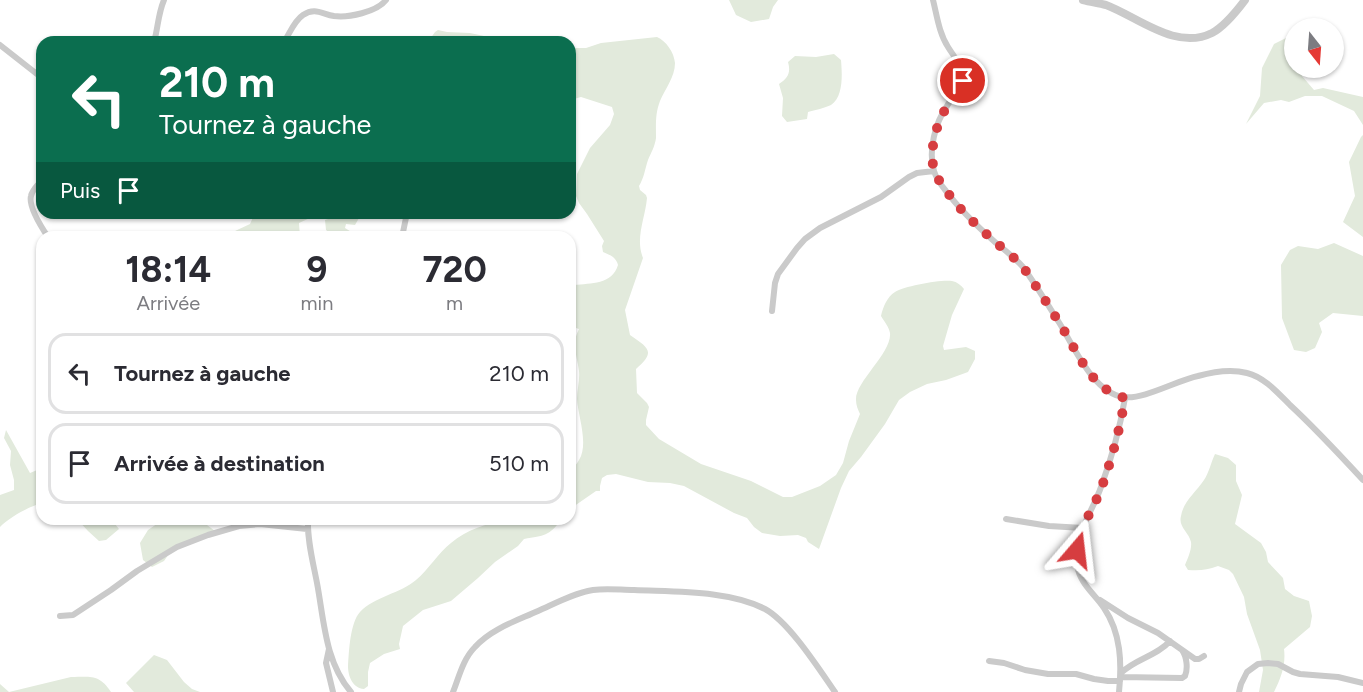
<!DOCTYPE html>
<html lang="fr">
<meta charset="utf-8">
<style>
body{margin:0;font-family:Figtree,sans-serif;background:#f2f2f3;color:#2b2b33;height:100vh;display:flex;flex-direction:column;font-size:22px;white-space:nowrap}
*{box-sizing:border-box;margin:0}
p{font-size:20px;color:#7c7c81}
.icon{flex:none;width:33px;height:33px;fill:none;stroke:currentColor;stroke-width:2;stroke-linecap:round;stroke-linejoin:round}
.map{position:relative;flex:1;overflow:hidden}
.sheet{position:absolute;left:36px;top:231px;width:540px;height:294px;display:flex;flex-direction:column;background:#fff;border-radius:18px;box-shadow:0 2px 4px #0004}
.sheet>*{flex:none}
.hud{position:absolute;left:36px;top:36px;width:540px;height:183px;border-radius:18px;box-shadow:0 2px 4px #0004;background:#0b6e4f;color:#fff;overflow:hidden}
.needle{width:39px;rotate:163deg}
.buttons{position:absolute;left:1284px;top:18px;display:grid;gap:12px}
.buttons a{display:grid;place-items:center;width:60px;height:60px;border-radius:50%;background:#fff;box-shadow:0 2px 4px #0004;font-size:30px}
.pin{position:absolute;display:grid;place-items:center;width:51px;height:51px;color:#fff;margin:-26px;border:3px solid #fff;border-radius:50%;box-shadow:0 2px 6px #0007}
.me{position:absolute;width:66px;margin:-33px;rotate:17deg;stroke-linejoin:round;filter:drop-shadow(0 0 4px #0008)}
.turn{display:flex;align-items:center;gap:21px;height:126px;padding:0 24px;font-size:27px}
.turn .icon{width:78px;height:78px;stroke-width:2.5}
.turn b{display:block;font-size:42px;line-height:51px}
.then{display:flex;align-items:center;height:57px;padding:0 24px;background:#0003;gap:12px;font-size:22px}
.eta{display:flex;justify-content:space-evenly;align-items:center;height:102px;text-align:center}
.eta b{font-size:36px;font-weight:700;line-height:42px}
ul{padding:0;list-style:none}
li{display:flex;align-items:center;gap:18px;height:81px;margin:0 12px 9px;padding:0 12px;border:3px solid #e1e1e2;border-radius:18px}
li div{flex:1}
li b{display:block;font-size:22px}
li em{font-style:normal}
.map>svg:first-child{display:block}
.green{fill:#e2eadc}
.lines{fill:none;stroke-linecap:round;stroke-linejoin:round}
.minor{stroke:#cacaca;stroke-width:6}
.tertiary{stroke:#cacaca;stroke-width:8}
.route{stroke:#d63d40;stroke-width:10;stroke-dasharray:0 18}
</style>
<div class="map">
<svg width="1363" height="692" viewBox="0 0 1363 692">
<rect width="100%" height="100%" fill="#fff"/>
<path class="green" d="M 729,0 L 778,0 L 773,7 L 769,19 L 751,22 L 736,15 Z
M 438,30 L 447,32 L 470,33 L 498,39 L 525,42 L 428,42 L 435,32 Z
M 1290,36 L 1294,38 L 1294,68 L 1302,68 L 1302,76 L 1314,90 L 1323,88 L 1363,97 L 1363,125 L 1354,111 L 1322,96 L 1305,96 L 1289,102 L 1281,100 L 1264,103 L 1246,124 L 1260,96 L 1262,68 L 1274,44 Z
M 657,37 C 666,41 674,52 675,63 C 675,77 665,89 660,101 C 655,114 656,125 656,138 C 655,146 651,153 648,160 C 645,169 644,178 639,186 L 640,190 L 646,195 L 647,198 C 645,219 635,238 643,258 L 625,310 L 630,335 C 649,348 656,352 636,369 L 637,393 L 647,403 L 649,407 L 646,420 L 646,425 L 659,439 L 701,464 L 751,481 L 783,497 L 792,497 L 820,486 L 836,475 L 843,463 L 849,441 L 860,414 C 858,410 856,405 856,400 C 855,382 892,353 890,333 C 889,327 884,321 881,316 C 883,307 887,297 895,292 C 904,286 942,279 952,281 C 957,282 961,285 964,289 L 952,315 L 943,346 L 944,350 L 966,347 L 975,351 L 975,359 L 968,372 L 946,380 L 927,384 L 910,392 L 899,400 L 885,424 L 861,457 L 849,471 L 841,488 L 819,549 L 808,542 L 806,538 L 798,535 L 780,536 L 762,533 L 754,527 L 747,518 L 734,513 L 684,486 L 670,483 L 648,482 L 616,474 L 607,475 L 602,478 L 600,486 L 600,491 L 596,491 L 570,509 L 570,471 C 573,468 577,464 579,460 C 589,444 578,416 577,399 C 577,390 580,380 579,371 C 577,355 571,344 579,329 L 570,326 L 570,284 L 574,285 C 591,283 612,285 618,265 C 616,257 610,255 603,252 L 602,246 L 604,241 L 587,214 L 579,203 L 576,196 L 577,174 L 590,148 L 610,125 L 614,114 L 612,107 L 581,97 L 570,100 L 570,48 L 586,48 L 601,43 Z
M 834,54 L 841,60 C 842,72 844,97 831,105 C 825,108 815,110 808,112 L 807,119 L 787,122 L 782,116 L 783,98 L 779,84 C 788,78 791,73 788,62 L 795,56 L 816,57 Z
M 1363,135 L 1363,237 L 1343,222 L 1355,196 L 1349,162 L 1361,137 Z
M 255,213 L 313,213 L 312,217 L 299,223 L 300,237 L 231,237 L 235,231 L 250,224 Z
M 347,213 L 353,213 L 359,218 L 355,225 L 346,224 L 345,228 L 353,233 L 356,237 L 335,237 L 326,230 L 325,220 Z
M 1334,243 L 1363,256 L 1363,316 L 1333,313 L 1319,323 L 1322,332 L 1315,348 L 1306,352 L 1294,350 L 1282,318 L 1281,265 L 1290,250 L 1298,246 L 1318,249 Z
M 6,430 L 30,473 L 42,468 L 42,503 C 28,507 10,517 0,527 L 0,495 L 14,490 L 14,480 L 10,465 L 11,451 L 4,438 Z
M 1215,454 L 1228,458 L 1236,465 L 1236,481 L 1242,495 L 1235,524 L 1261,543 L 1266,552 L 1268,562 L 1283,578 L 1285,589 L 1294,596 L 1309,601 L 1312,616 L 1310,627 L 1284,649 C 1286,665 1281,678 1274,692 L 1259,692 L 1263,670 L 1260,650 L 1247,614 L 1244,597 L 1233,574 L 1229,570 L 1218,566 C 1207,570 1200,571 1188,570 L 1185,565 C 1188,558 1192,549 1191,542 C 1189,532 1178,527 1181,516 C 1183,502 1196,492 1204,480 C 1209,473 1211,462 1215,454 Z
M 77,519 L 111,519 L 119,529 L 106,540 L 99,541 L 88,531 Z
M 164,519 L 199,519 L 215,531 L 173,548 L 164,561 L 152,567 L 143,560 L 140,543 L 148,530 Z
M 505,519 L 562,519 C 548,537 545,535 524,539 L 518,546 L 495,562 L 478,578 L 451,601 L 423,610 L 403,626 L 399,644 L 400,649 L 384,654 L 370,663 L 368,672 L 368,686 L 364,689 C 353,688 348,677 348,666 C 349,651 350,623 360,612 C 374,597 401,593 416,580 C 429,569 438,553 451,543 C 467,529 486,525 505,519 Z
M 154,655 L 167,660 L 184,682 L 192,689 L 200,692 L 134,692 L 126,683 Z
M 71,677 C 91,677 99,674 111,692 L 0,692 L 0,684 L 9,692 Z"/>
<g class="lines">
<path class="minor" d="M 933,0 C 937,16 939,33 948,47 C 954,57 964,67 963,79 C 963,90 952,97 947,106 C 935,123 928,151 934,171 C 936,178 941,185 946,191 C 960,210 978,227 996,243 C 1005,250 1015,258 1023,267 C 1036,285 1048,305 1060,324 C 1074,347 1094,394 1124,397 C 1143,400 1178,380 1198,376 C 1212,372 1232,369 1247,373 C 1264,377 1278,393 1290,405 C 1316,429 1339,454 1363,480
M 154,42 C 158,28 158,14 164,0
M 284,42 C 290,33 294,21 303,15 C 315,7 322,14 334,16 C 348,18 377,12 386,0
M 0,45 L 42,78
M 42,180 C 38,185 32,190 31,196 C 28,207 42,228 48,237
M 402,237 L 407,213
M 772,311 L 775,283 L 778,274 L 797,248 L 805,239 L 820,228 L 881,197 L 909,177 L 917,173 L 934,171
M 308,519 C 307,540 313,562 317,583 C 324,620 325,662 351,692
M 1006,519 L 1049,526 L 1083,528
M 1100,600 L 1128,618 L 1158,633 L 1195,659 L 1199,659 L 1204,656
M 60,616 L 73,615 L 111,590 L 137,571 L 177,547 L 208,535 L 239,526 L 260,524 L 307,529
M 329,649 L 326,663 L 333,692
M 989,661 L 1004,663 L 1025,670 L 1048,674 L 1076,674 L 1094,679 L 1108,681 L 1120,681
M 1121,673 C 1135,659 1157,656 1170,641
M 1121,677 L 1182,678 L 1185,676 C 1188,669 1187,657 1182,650
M 453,692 C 459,677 463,659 475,647 C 491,629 516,621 538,611 C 556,603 574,593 593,590 C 607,588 621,590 634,590 C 674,592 729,590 765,609 C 789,622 819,669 835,692
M 1119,692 C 1122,663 1121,633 1104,608 C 1094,593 1080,584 1077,565 C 1073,536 1092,513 1101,487 C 1112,457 1120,428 1125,398
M 1239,692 L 1241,684 L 1247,672 L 1258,664 L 1268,663 L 1278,664 L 1293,672 L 1300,674 L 1338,677 L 1363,683"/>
<path class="tertiary" d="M 1083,0 C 1091,2 1098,3 1106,5 C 1138,17 1176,51 1212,33 C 1225,26 1236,12 1245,0"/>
</g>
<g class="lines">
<path class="route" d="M 963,81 C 959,91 951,98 946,108 C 936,125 929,150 934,170 C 936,177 941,183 945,189 C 958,208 975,224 992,239 C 1002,248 1014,257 1023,267 C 1037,287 1050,308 1063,329 C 1079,355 1092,390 1125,398 C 1120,429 1112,459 1101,489 C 1093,510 1079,528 1077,550"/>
</g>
</svg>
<div class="buttons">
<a><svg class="needle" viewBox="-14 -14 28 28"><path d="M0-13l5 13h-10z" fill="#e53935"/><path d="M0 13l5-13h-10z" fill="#7c7c81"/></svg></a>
</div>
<div class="pin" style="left:963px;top:81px;background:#d93025"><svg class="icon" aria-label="arrive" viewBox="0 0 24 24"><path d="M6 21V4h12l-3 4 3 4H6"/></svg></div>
<svg class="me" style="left:1077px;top:550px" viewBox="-20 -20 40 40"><path d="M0-17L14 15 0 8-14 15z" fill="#d63d40" stroke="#fff" stroke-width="4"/></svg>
<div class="hud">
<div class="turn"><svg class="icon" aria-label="left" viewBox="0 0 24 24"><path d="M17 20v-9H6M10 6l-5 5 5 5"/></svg><div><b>210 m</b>Tournez à gauche</div></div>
<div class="then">Puis<svg class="icon" aria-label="arrive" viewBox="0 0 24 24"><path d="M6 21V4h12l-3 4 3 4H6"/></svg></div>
</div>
<section class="sheet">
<div class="eta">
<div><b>18:14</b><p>Arrivée</p></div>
<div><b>9</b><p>min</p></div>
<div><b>720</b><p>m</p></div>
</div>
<ul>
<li><svg class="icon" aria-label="left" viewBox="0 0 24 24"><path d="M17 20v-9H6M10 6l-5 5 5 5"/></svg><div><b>Tournez à gauche</b></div><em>210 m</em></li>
<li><svg class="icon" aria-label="arrive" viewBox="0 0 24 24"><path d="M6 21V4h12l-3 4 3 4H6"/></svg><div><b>Arrivée à destination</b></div><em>510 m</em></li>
</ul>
</section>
</div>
